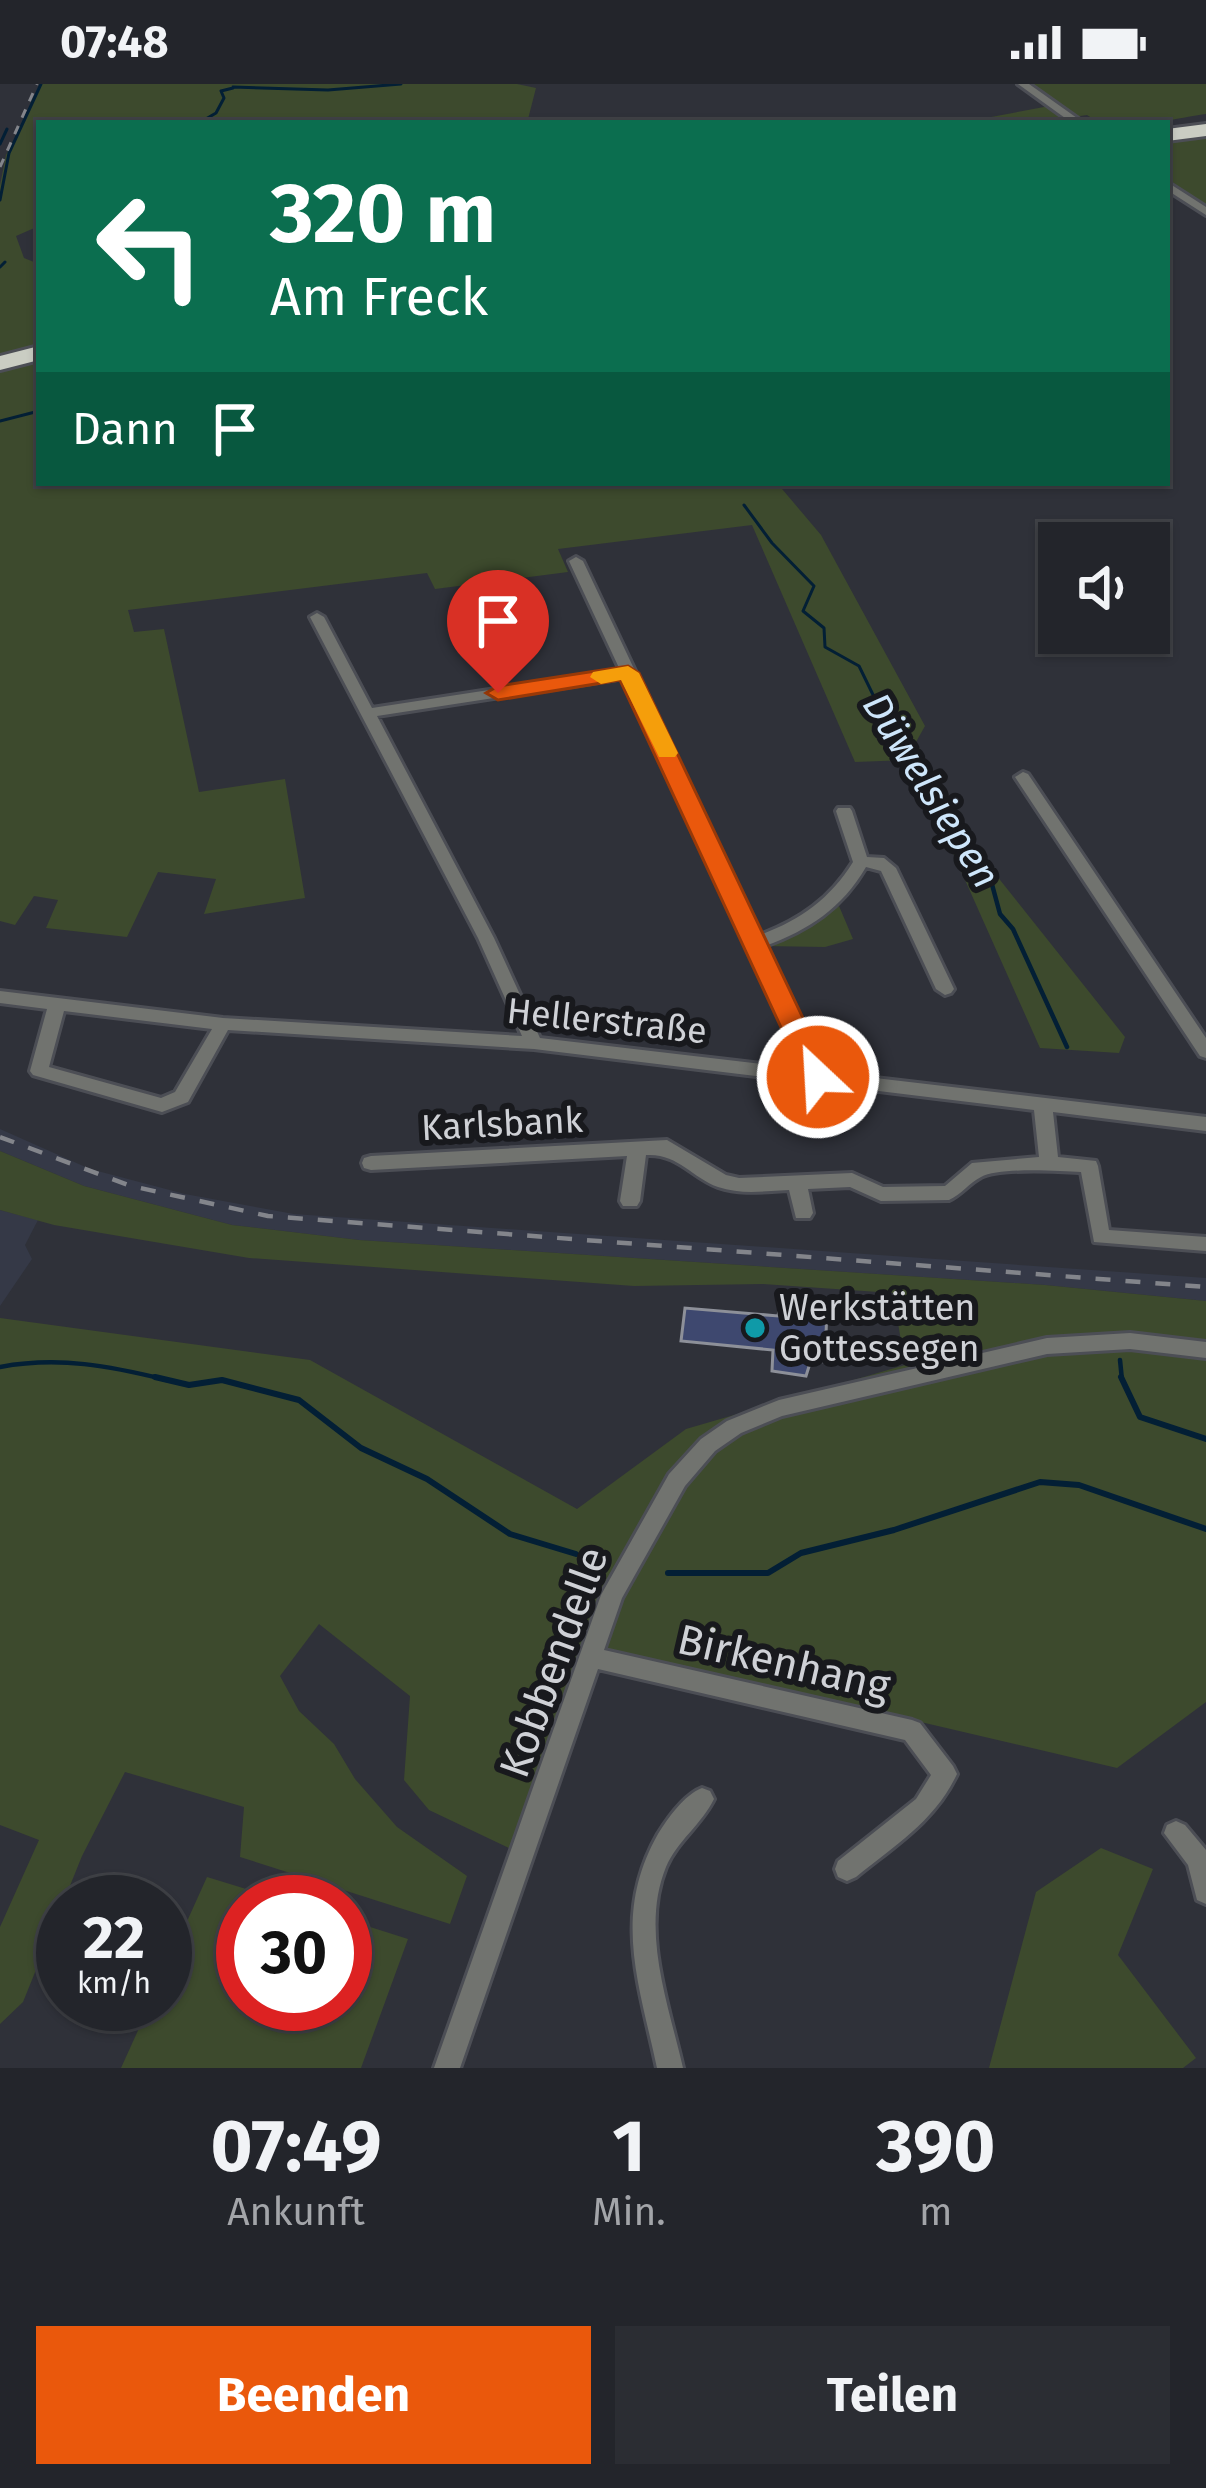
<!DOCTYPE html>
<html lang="de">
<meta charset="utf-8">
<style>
body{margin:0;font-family:"Fira Sans",sans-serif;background:#2b2d33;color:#f1f3f6;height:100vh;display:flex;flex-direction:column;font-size:45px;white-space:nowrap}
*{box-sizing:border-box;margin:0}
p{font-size:39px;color:#a3a5a9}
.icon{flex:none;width:66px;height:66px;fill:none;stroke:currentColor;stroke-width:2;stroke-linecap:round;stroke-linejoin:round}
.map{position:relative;height:1984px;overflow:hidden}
.panel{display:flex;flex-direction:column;background:#23252b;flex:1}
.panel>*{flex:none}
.banner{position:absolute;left:36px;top:36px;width:1134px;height:366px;border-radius:0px;box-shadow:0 3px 9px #0004,0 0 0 3px #404247;background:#0b6e4f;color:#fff;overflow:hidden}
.controls{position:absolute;left:1038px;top:438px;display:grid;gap:24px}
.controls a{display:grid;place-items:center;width:132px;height:132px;border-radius:0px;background:#23252b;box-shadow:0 3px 9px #0004,0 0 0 3px #404247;font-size:60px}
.speed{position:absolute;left:36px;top:1791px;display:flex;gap:24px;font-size:60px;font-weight:700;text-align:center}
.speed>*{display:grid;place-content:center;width:156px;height:156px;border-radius:50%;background:#23252b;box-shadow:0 3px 9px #0004,0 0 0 3px #404247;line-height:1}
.speed small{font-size:30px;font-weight:400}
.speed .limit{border:18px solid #d22;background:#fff;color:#111}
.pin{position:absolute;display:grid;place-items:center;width:102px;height:102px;color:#fff;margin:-123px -51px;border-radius:50% 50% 50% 0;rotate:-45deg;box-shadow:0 0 12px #0007}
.pin .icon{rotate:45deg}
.me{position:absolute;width:132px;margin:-66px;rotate:335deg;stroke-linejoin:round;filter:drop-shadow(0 0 9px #0008)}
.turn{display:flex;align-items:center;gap:42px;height:252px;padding:0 36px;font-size:54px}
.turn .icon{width:156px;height:156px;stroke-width:2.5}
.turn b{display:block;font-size:84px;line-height:102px}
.then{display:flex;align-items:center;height:114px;padding:0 36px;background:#0003;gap:24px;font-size:45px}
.eta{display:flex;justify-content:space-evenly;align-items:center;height:204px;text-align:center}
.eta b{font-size:72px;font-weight:700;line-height:84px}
.cta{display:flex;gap:24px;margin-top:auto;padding:24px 36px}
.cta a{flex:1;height:138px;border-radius:0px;background:#ea580c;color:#fff;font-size:48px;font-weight:700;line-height:138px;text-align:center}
.cta a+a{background:#2b2d33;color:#f1f3f6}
.status{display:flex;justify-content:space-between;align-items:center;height:84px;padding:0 60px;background:#23252b;direction:ltr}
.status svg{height:33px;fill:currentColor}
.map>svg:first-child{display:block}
.built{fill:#353947}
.green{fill:#3d4a2d}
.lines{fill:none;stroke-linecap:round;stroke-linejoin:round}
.stream-far2{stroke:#031f35;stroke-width:3}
.stream-far1{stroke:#031f35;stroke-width:4.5}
.stream{stroke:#031f35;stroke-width:6}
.building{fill:#3e486f;stroke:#8d9099;stroke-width:3}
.street-casing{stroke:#4c4e55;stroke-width:6}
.highway-casing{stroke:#4c4e55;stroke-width:6}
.street{fill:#71736f;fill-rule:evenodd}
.highway{fill:#cacdc3;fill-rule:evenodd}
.rail-far1{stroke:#83858b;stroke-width:3;stroke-dasharray:9 9;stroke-linecap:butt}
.rail{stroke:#83858b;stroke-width:4.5;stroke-dasharray:15 15;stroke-linecap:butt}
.route{fill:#ea580c;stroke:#983908;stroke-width:3}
.slow{fill:#f59e0b}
.culture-dot{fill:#0f9aa8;stroke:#18191d;stroke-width:4.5}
.labels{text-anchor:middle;stroke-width:12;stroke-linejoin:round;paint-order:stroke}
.street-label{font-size:36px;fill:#cfd1d6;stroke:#18191d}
.poi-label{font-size:36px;fill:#cfd1d6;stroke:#18191d;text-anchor:start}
.water-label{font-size:39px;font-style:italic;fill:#cee6fb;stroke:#18191d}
.near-street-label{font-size:42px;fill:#cfd1d6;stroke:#18191d}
</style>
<div class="status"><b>07:48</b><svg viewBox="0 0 49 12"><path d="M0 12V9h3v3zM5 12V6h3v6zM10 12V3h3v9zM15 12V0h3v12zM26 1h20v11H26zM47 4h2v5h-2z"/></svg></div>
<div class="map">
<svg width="1206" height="1984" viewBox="0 0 1206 1984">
<rect width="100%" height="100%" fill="#2f3139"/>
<path class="built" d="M 0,1045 L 90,1085 L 185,1110 L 294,1130 L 1206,1194 L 1206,1217 L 1045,1201 L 359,1156 L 232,1141 L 84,1102 L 0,1067 Z
M 0,1126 L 38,1136 L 25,1161 L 32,1175 L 0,1222 Z"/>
<path class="green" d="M 42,0 L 517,0 L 536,4 L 527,39 L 39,39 L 39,142 L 16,152 L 24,174 L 34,178 L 39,171 L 39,399 L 777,399 L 821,451 L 925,642 L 916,658 L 969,757 L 1125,953 L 1119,969 L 1040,964 L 949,760 L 926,723 L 933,720 L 909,676 L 855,678 L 752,441 L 558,465 L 568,488 L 435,505 L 427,489 L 128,526 L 134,548 L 164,545 L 199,708 L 285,695 L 305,814 L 204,830 L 216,795 L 158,788 L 127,853 L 46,844 L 58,816 L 34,812 L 15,841 L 0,837 L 0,101 L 6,71 Z
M 1030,0 L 1206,0 L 1206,30 C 1173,34 1116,52 1087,31 L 1060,35 L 1062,39 L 959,39 L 1060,20 Z
M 1206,53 L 1206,123 L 1167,94 L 1167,58 Z
M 839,822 L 853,855 L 825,863 L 764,862 L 810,842 Z
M 0,1067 L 84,1102 L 232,1141 L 359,1156 L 1045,1201 L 1206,1217 L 1206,1618 L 1117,1684 L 925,1639 L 584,1569 L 511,1765 L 429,1726 L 404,1696 L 410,1612 L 319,1540 L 280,1592 L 299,1627 L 334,1660 L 355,1695 L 397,1743 L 467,1792 L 450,1840 L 240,1773 L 244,1723 L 125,1688 L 82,1772 L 23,1918 L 0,1940 L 0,1843 L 39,1756 L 0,1741 L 0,1234 L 310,1276 L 577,1425 L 686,1345 L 905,1281 L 893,1209 L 763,1200 L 634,1202 L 249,1174 L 54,1141 L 0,1126 Z
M 1101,1764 L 1153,1785 L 1118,1871 L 1196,1974 L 1183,1984 L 989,1984 L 1036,1808 Z
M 207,1793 L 289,1818 L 243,1818 L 243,1920 L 345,1920 L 345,1835 L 408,1855 L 361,1984 L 121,1984 L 150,1920 L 165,1920 L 165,1886 Z"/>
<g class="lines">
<path class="stream-far2" d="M 233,3 L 328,6 L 401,0
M 199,39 L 216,29 L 224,14 L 221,7 L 233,4
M 0,60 L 7,45
M 0,116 L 9,69 L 41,0
M 0,183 L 5,178
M 0,337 L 39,327
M 744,421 L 772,459 L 814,502 L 803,527 L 824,544 L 825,563 L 859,582 L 878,621 L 875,629 L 964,756"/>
<path class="stream-far1" d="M 962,753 L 990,793 L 1000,830 L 1013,845 L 1067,963
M 1120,1276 L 1122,1296
M 0,1283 C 59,1272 110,1282 167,1296"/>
<path class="stream" d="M 155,1293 L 189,1301 L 222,1296 L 299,1316 L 361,1364 L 427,1395 L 510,1450 L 576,1470
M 1121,1293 L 1140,1333 L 1206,1355
M 668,1489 L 768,1489 L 801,1469 L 894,1446 L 1040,1398 L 1079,1401 L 1206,1445"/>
</g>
<path class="building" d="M 780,1220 L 827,1223 L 825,1278 L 811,1276 L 806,1292 L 772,1287 L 773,1266 L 681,1257 L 685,1224 L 778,1232 Z"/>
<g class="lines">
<g class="street-casing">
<path id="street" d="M 1018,0 L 1029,0 L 1084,39 L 1072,39 Z
M 1167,98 L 1206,123 L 1206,131 L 1167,106 Z
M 576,473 L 583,477 L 760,851 C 800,836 830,815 853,778 L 836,727 L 838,724 L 850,724 L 852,727 L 867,773 L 884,774 L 896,784 L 954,905 L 951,909 L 945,911 L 936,905 L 881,787 L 866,783 C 842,824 809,846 765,862 L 824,988 L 1206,1033 L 1206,1047 L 1053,1028 L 1058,1073 L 1096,1077 L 1098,1082 L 1109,1146 L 1206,1153 L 1206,1167 L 1094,1158 L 1081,1088 C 1059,1087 999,1083 981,1093 C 969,1099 962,1110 949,1116 L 881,1117 L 850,1103 L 808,1105 L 813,1129 L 810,1134 L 796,1134 L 789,1106 C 766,1107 741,1111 718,1103 C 691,1093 678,1069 646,1071 L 640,1117 L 637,1122 L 623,1122 L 620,1117 L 627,1072 L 371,1086 L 364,1084 L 362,1079 L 364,1074 L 371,1072 L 667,1056 L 726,1091 L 739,1094 L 852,1089 L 883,1103 L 945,1102 L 972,1079 L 1039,1073 L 1034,1026 L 534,965 L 228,946 L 188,1018 L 162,1028 L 33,991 L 30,987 L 47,925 L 0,919 L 0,907 L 223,934 L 522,952 L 478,854 L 310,533 L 317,529 L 324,533 L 372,624 L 620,586 L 569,477 ZM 624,594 L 805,985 L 540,954 L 494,854 L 377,632 ZM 64,927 L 212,945 L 175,1008 L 161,1014 L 49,983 Z
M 1023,688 L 1028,690 L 1206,954 L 1206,974 L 1200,972 L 1015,693 Z
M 1130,1249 L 1206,1258 L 1206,1274 L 1130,1265 L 1047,1270 L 782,1332 L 741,1349 L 715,1367 L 685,1402 L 622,1514 L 604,1566 L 912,1636 L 920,1639 L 953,1682 L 957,1690 C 935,1737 895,1761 856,1793 L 847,1797 L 838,1793 L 835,1785 L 838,1777 L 916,1715 L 931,1691 L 905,1656 L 598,1585 L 460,1984 L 434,1984 L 601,1511 L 669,1390 L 701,1355 L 727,1337 L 779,1316 L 1047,1254 Z
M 702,1704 L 710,1707 L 714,1715 C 702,1740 677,1757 666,1783 C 640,1846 669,1922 683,1984 L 657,1984 C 639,1899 612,1831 658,1750 C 668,1734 684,1711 702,1704 Z
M 1176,1737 L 1185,1741 L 1206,1766 L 1206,1820 L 1197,1816 L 1188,1781 L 1164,1749 L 1167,1741 Z"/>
</g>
<g class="highway-casing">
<path id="highway" d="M 1206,40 L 1206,52 L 1167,57 L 1167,45 Z
M 39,262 L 39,276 L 0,286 L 0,272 Z"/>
</g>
<use href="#street" class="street"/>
<use href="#highway" class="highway"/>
<path class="rail-far1" d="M 0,83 L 37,0"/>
<path class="rail" d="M 0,1053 L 131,1102 L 268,1132 L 1206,1203"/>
</g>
<path class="route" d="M 628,582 L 639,589 L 831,993 L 827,1000 L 818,1003 L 804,993 L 620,596 L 498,616 L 486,609 L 498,602 Z"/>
<path class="slow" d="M 628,582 L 639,589 L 678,669 L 675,673 L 659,673 L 621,596 L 601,600 L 590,593 L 593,588 Z"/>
<circle class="culture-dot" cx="755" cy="1244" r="12"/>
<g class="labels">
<g class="street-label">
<text transform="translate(607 936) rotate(6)" y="13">Hellerstraße</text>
<text transform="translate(502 1039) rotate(-3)" y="13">Karlsbank</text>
</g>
<g class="poi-label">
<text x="779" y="1236">Werkstätten<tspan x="779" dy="41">Gottessegen</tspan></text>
</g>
<g class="water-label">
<text transform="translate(932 706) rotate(58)" y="14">Düwelsiepen</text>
</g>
<g class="near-street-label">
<text transform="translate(553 1578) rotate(-70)" y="15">Kobbendelle</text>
<text transform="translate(784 1578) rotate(13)" y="15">Birkenhang</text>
</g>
</g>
</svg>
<div class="controls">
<a><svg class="icon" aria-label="sound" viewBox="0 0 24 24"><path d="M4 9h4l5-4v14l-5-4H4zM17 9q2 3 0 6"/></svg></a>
</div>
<div class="speed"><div>22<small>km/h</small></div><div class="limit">30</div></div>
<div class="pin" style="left:498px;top:609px;background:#d93025"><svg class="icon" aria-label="arrive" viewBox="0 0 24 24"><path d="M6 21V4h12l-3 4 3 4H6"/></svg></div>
<svg class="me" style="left:818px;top:993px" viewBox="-20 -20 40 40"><circle r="17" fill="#ea580c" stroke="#fff" stroke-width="3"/><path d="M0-11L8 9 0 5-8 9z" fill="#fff"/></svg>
<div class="banner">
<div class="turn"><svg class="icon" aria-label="left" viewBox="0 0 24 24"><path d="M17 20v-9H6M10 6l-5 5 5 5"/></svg><div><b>320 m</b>Am Freck</div></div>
<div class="then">Dann<svg class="icon" aria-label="arrive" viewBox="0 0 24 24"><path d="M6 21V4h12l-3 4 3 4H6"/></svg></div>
</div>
</div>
<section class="panel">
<div class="eta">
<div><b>07:49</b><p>Ankunft</p></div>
<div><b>1</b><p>Min.</p></div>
<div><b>390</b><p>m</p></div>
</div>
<div class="cta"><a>Beenden</a><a>Teilen</a></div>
</section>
